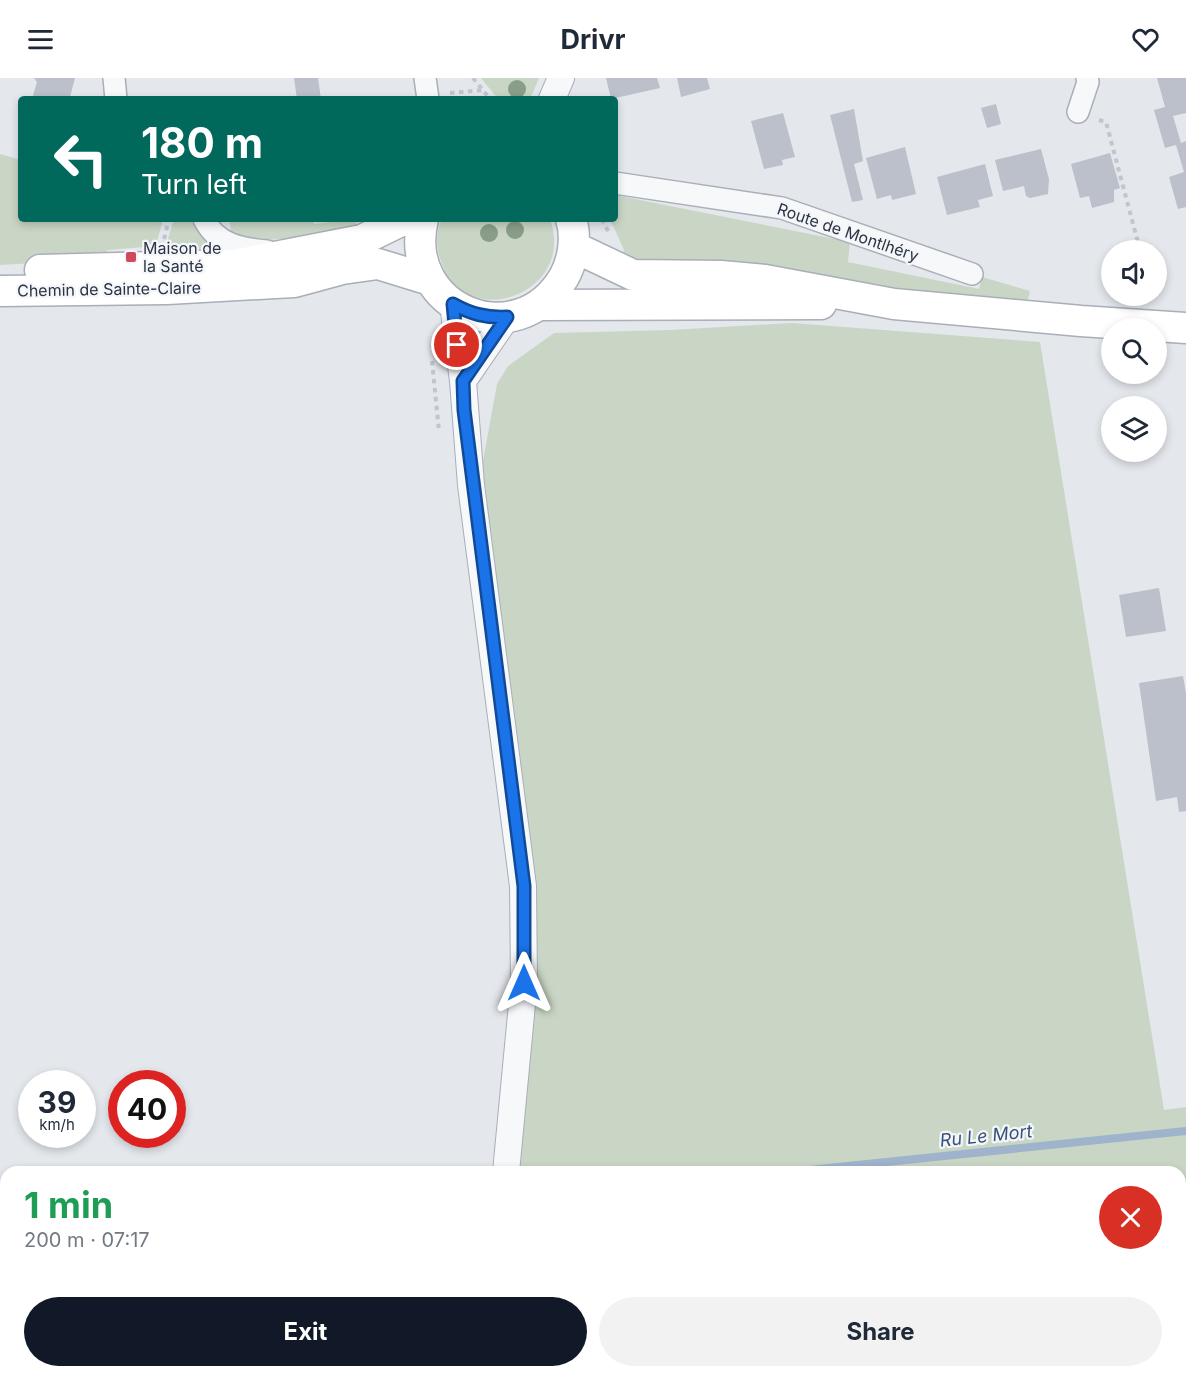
<!DOCTYPE html>
<meta charset="utf-8">
<style>
body{margin:0;font-family:Inter,sans-serif;background:#f2f2f3;color:#1f2937;height:100vh;display:flex;flex-direction:column;font-size:22px;white-space:nowrap}
*{box-sizing:border-box;margin:0}
p{font-size:20px;color:#747a83}
.icon{flex:none;width:33px;height:33px;fill:none;stroke:currentColor;stroke-width:2;stroke-linecap:round;stroke-linejoin:round}
.map{position:relative;flex:1;overflow:hidden}
.drawer{position:absolute;left:0px;top:1088px;width:1186px;height:212px;display:flex;flex-direction:column;background:#fff;border-radius:18px 18px 0 0;box-shadow:0 3px 9px #0003}
.drawer>*{flex:none}
.top-card{position:absolute;left:18px;top:18px;width:600px;height:126px;border-radius:6px;box-shadow:0 3px 9px #0003;background:#00695c;color:#fff;overflow:hidden}
.controls{position:absolute;left:1101px;top:162px;display:grid;gap:12px}
.controls a{display:grid;place-items:center;width:66px;height:66px;border-radius:50%;background:#fff;box-shadow:0 3px 9px #0003;font-size:30px}
.speed{position:absolute;left:18px;top:992px;display:flex;gap:12px;font-size:30px;font-weight:700;text-align:center}
.speed>*{display:grid;place-content:center;width:78px;height:78px;border-radius:50%;background:#fff;box-shadow:0 3px 9px #0003;line-height:1}
.speed small{font-size:15px;font-weight:400}
.speed .limit{border:9px solid #d22;background:#fff;color:#111}
.pin{position:absolute;display:grid;place-items:center;width:51px;height:51px;color:#fff;margin:-26px;border:3px solid #fff;border-radius:50%;box-shadow:0 2px 6px #0007}
.me{position:absolute;width:66px;margin:-33px;rotate:0deg;stroke-linejoin:round;filter:drop-shadow(0 0 4px #0008)}
.turn{display:flex;align-items:center;gap:21px;height:126px;padding:0 24px;font-size:27px}
.turn .icon{width:78px;height:78px;stroke-width:2.5}
.turn b{display:block;font-size:42px;line-height:51px}
.round{display:grid;place-items:center;flex:none;width:63px;height:63px;border-radius:32px;background:#f2f2f3}
.overview{display:flex;align-items:center;justify-content:space-between;height:102px;padding:0 24px}
h1{font-size:36px;font-weight:700;line-height:45px;color:#1e9e55}
.primary-button{display:flex;gap:12px;margin-top:auto;padding:12px 24px}
.primary-button a{flex:1;height:69px;border-radius:36px;background:#111827;color:#fff;font-size:24px;font-weight:700;line-height:69px;text-align:center}
.primary-button a+a{background:#f2f2f3;color:#1f2937}
header{display:flex;justify-content:space-between;align-items:center;height:78px;padding:0 24px;background:#fff;font-size:27px;font-weight:700}
.map>svg:first-child{display:block}
.green{fill:#c9d6c5}
.lines{fill:none;stroke-linecap:round;stroke-linejoin:round}
.stream{stroke:#9fb4cc;stroke-width:8}
.building{fill:#bbc0ca}
.minor-casing{stroke:#a9aeb7;stroke-width:24}
.tertiary-casing{stroke:#a9aeb7;stroke-width:28}
.secondary-casing{stroke:#a9aeb7;stroke-width:33}
.path{stroke:#c2c5cb;stroke-width:4;stroke-dasharray:4.5 4.5;stroke-linecap:butt}
.minor{stroke:#f7f8fa;stroke-width:21}
.tertiary{stroke:#f7f8fa;stroke-width:26}
.secondary{stroke:#fff;stroke-width:30}
.tree{fill:#899d89}
.route-casing{stroke:#114b97;stroke-width:15}
.route{stroke:#1a73e8;stroke-width:10}
.poi-dot{fill:#d1495b;stroke:#f4f6f9;stroke-width:2}
.labels{text-anchor:middle;stroke-width:4.5;stroke-linejoin:round;paint-order:stroke}
.street-label{font-size:16px;fill:#2b3445;stroke:#f4f6f9}
.poi-label{font-size:16px;fill:#2b3445;stroke:#f4f6f9;text-anchor:start}
.water-label{font-size:18px;font-style:italic;fill:#34527a;stroke:#f4f6f9}
</style>
<header><svg class="icon" aria-label="menu" viewBox="0 0 24 24"><path d="M4 6h16M4 12h16M4 18h16"/></svg>Drivr<svg class="icon" aria-label="heart" viewBox="0 0 24 24"><path d="M12 20l-8-8c-3-5 5-10 8-4 3-6 11-1 8 4z"/></svg></header>
<div class="map">
<svg width="1186" height="1298" viewBox="0 0 1186 1298">
<rect width="100%" height="100%" fill="#e4e7ec"/>
<path class="green" d="M 481,0 L 539,0 L 530,21 L 498,21 Z
M 0,76 L 21,82 L 21,141 L 163,141 L 156,168 L 107,172 L 106,181 L 0,187 Z
M 615,117 L 850,164 L 848,184 L 979,211 L 982,199 L 1030,213 L 1027,225 L 620,183 L 624,172 L 610,141 L 615,141 Z
M 174,141 L 190,141 L 206,164 L 219,168 L 217,175 L 167,177 L 166,167 Z
M 229,141 L 313,141 L 314,146 L 357,141 L 356,149 C 328,154 252,172 231,153 Z
M 442,141 L 550,141 C 577,215 467,255 442,186 C 436,171 435,156 442,141 Z
M 792,245 L 1040,264 L 1164,1032 L 1186,1029 L 1186,1196 L 1181,1197 L 1180,1094 L 519,1093 L 533,947 L 537,839 L 522,696 L 481,394 L 497,306 L 508,288 L 554,255 L 671,252 Z"/>
<g class="lines">
<path class="stream" d="M 790,1094 L 1186,1053
M 0,1172 L 6,1171"/>
</g>
<path class="building" d="M 34,0 L 75,0 L 70,19 L 67,18 L 66,21 L 32,21 L 37,4 Z
M 294,0 L 318,0 L 321,21 L 297,21 Z
M 606,0 L 657,0 L 660,10 L 611,21 Z
M 677,0 L 707,0 L 710,11 L 681,19 Z
M 1157,0 L 1186,0 L 1186,35 L 1173,38 L 1181,65 L 1186,63 L 1186,129 L 1178,131 L 1169,99 L 1184,94 L 1176,67 L 1165,70 L 1154,32 L 1165,29 Z
M 996,26 L 1001,46 L 987,50 L 981,30 Z
M 854,31 L 863,83 L 854,86 L 863,122 L 852,124 L 830,37 Z
M 783,35 L 795,79 L 782,82 L 783,87 L 764,91 L 751,43 Z
M 905,69 L 916,116 L 892,122 L 891,117 L 877,121 L 866,80 Z
M 1041,71 L 1049,101 L 1048,116 L 1030,120 L 1026,118 L 1024,108 L 1003,113 L 995,82 Z
M 1110,75 L 1120,110 L 1114,112 L 1114,124 L 1092,130 L 1089,118 L 1080,120 L 1071,86 Z
M 985,86 L 993,118 L 978,122 L 980,129 L 947,137 L 937,99 Z
M 1159,510 L 1166,553 L 1126,559 L 1119,517 Z
M 1183,598 L 1186,615 L 1186,733 L 1179,734 L 1177,719 L 1156,723 L 1139,605 Z"/>
<g class="lines">
<g class="minor-casing">
<path id="minor" d="M 114,0 L 116,21
M 425,0 L 428,21
M 1078,34 L 1088,4 L 1087,0
M 615,105 L 782,130 L 972,196
M 204,141 C 216,166 241,171 267,173"/>
</g>
<g class="tertiary-casing">
<path id="tertiary" d="M 552,21 L 561,0
M 453,226 L 463,303 L 471,407 L 523,808 L 524,905 L 506,1094
M 463,303 L 507,239
M 514,1293 L 514,1298"/>
</g>
<g class="secondary-casing">
<path id="secondary" d="M 423,141 C 401,231 517,279 564,199 C 573,183 577,159 571,141
M 574,169 L 633,197 L 721,198 L 765,202 L 894,226 L 1081,243 L 1186,250
M 40,192 L 234,187 L 362,162 L 405,141
M 0,213 L 167,211 L 294,204 L 342,191 L 378,186 L 430,202
M 539,227 L 821,226"/>
</g>
<path class="path" d="M 473,0 L 490,21
M 450,15 L 483,12
M 1099,42 L 1106,44 L 1140,172
M 602,141 L 609,155
M 164,161 L 169,141
M 432,283 L 439,353"/>
<use href="#minor" class="minor"/>
<use href="#tertiary" class="tertiary"/>
<use href="#secondary" class="secondary"/>
</g>
<g class="tree">
<circle cx="517" cy="11" r="9"/>
<circle cx="515" cy="152" r="9"/>
<circle cx="489" cy="155" r="9"/>
</g>
<g class="lines">
<g class="route-casing">
<path id="route" d="M 457,267 L 453,226 C 471,236 486,240 507,239 L 463,303 L 464,332 L 524,808 L 524,905"/>
</g>
<use href="#route" class="route"/>
</g>
<rect class="poi-dot" x="125" y="173" width="12" height="12" rx="3"/>
<g class="labels">
<g class="street-label">
<text transform="translate(848 154) rotate(19)" y="6">Route de Montlhéry</text>
<text transform="translate(109 211) rotate(-1)" y="6">Chemin de Sainte-Claire</text>
</g>
<g class="poi-label">
<text x="143" y="176">Maison de<tspan x="143" dy="18">la Santé</tspan></text>
</g>
<g class="water-label">
<text transform="translate(986 1058) rotate(-6)" y="6">Ru Le Mort</text>
</g>
</g>
</svg>
<div class="controls">
<a><svg class="icon" aria-label="sound" viewBox="0 0 24 24"><path d="M4 9h4l5-4v14l-5-4H4zM17 9q2 3 0 6"/></svg></a>
<a><svg class="icon" aria-label="search" viewBox="0 0 24 24"><circle cx="10" cy="10" r="6"/><path d="M15 15l6 6"/></svg></a>
<a><svg class="icon" aria-label="layers" viewBox="0 0 24 24"><path d="M12 4l9 5-9 5-9-5zM3 14l9 5 9-5"/></svg></a>
</div>
<div class="speed"><div>39<small>km/h</small></div><div class="limit">40</div></div>
<div class="pin" style="left:457px;top:267px;background:#d93025"><svg class="icon" aria-label="arrive" viewBox="0 0 24 24"><path d="M6 21V4h12l-3 4 3 4H6"/></svg></div>
<svg class="me" style="left:524px;top:905px" viewBox="-20 -20 40 40"><path d="M0-17L14 15 0 8-14 15z" fill="#1a73e8" stroke="#fff" stroke-width="4"/></svg>
<div class="top-card">
<div class="turn"><svg class="icon" aria-label="left" viewBox="0 0 24 24"><path d="M17 20v-9H6M10 6l-5 5 5 5"/></svg><div><b>180 m</b>Turn left</div></div>
</div>
<section class="drawer">
<div class="overview"><div><h1>1 min</h1><p>200 m · 07:17</p></div><a class="round" style="background:#d93025;color:#fff"><svg class="icon" aria-label="close" viewBox="0 0 24 24"><path d="M6 6l12 12M18 6L6 18"/></svg></a></div>
<div class="primary-button"><a>Exit</a><a>Share</a></div>
</section>
</div>
